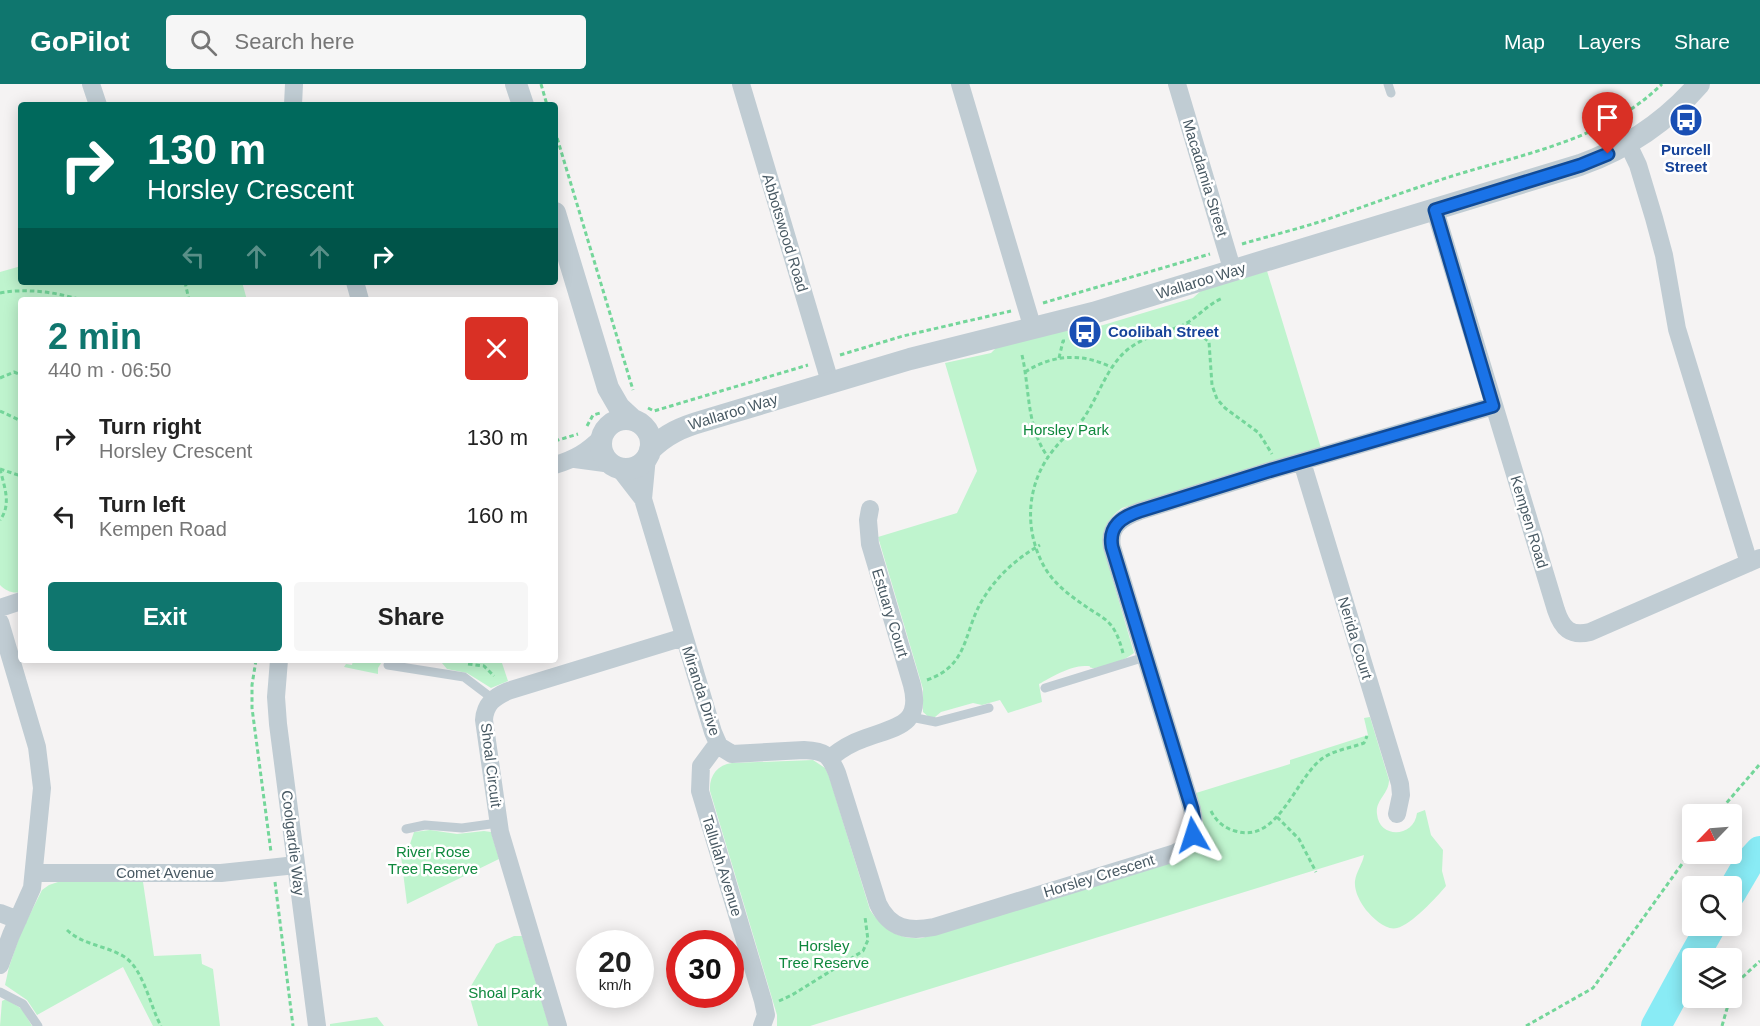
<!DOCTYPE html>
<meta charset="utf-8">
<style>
body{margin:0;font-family:Helvetica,sans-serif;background:#f6f6f6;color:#222;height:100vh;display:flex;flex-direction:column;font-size:22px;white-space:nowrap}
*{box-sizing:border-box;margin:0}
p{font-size:20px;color:#767676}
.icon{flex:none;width:33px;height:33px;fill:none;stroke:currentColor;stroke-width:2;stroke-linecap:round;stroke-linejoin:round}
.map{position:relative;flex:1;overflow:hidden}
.details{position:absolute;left:18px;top:213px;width:540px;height:366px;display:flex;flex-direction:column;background:#fff;border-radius:6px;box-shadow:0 3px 15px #0003}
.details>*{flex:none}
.guide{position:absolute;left:18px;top:18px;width:540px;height:183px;border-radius:6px;box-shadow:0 3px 15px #0003;background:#00695c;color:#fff;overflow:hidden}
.needle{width:39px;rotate:245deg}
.tools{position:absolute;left:1682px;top:720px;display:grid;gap:12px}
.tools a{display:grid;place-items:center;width:60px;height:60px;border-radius:6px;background:#fff;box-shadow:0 3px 15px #0003;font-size:30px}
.speed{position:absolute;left:576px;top:846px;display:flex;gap:12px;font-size:30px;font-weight:700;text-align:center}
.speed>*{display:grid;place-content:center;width:78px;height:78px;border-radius:50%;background:#fff;box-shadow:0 3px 15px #0003;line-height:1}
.speed small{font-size:15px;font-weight:400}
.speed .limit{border:9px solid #d22;background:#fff;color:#111}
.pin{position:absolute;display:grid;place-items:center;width:51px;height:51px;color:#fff;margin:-62px -26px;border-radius:50% 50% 50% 0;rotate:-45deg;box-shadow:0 0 6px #0007}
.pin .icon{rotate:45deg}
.me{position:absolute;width:66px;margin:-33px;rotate:354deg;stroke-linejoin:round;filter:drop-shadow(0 0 4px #0008)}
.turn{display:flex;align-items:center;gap:21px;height:126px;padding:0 30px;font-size:27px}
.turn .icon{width:78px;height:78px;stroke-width:2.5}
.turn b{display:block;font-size:42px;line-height:51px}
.lanes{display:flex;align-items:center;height:57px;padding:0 30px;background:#0003;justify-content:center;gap:30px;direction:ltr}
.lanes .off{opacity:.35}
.round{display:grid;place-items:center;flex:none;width:63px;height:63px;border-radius:6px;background:#f6f6f6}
.summary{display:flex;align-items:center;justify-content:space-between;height:102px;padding:0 30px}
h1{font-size:36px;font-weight:700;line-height:45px;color:#0f766e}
.button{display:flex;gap:12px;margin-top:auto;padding:12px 30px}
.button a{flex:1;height:69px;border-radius:6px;background:#0f766e;color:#fff;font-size:24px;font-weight:700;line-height:69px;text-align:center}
.button a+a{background:#f6f6f6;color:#222}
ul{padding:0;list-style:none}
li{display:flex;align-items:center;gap:18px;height:78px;padding:0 30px}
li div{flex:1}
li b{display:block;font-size:22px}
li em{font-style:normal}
header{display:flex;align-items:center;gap:36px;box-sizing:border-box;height:84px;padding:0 30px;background:#0f766e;color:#fff}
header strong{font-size:28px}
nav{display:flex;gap:33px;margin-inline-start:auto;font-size:21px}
.search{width:420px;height:54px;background:#f6f6f6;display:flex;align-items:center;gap:15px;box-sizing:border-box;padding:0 21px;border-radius:6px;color:#767676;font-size:22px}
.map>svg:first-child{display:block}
.green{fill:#bff4ce}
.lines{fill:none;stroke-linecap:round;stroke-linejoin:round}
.river{stroke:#89ebf5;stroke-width:30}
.path{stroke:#74d69a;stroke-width:3;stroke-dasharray:4.5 3;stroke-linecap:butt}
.service{stroke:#c0ccd3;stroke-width:9}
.minor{stroke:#c0ccd3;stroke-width:18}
.tertiary{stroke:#c0ccd3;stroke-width:22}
.route-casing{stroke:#114b97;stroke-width:15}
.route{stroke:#1a73e8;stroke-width:10}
.labels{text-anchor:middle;stroke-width:5;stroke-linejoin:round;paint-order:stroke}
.transit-label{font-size:15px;font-weight:bold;fill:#164399;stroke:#fff}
.street-label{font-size:15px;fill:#485963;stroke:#fff}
.park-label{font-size:15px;fill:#0f883d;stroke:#fff}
</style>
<header>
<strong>GoPilot</strong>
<div class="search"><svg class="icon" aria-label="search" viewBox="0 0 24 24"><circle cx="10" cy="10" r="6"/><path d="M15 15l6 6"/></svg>Search here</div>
<nav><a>Map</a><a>Layers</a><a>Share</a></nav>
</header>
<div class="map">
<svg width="1760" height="942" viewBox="0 0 1760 942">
<rect width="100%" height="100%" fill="#f5f3f3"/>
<path class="green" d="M 21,182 L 21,198 L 242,198 L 247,216 L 21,216 L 21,508 C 13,510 6,507 0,501 L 0,188 Z
M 1267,187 L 1321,364 L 1122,424 C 1108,434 1102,445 1103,462 L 1134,569 C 1125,576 1107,583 1095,584 C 1086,584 1094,582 1086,582 C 1071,581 1050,594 1039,600 L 1042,618 L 1008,629 L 1000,616 L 982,621 L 973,619 L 941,628 L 935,633 L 930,634 L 923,628 L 923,605 L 878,453 L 957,429 L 977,387 L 945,279 L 991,269 L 998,262 L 1070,245 L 1080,248 L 1193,214 L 1202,206 Z
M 353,576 L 383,576 L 378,584 L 378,590 L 344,583 L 346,580 L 352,581 Z
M 423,576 L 501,576 L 508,597 L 491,604 L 467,589 L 447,585 L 442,579 Z
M 1370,633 L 1389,696 C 1389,710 1375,716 1377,730 C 1379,755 1414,754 1417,729 L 1425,726 L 1431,751 L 1443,766 L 1442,787 L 1446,802 C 1437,813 1411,841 1397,844 C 1386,847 1373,834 1366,826 C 1360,818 1354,807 1355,797 C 1356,788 1363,779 1364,771 L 810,942 L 777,942 L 777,931 L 710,707 C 709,692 717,681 732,679 L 813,676 L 825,684 L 829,692 L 870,826 C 883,845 899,856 922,854 L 1186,774 C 1210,753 1204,737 1196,709 L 1290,680 L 1290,676 L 1368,651 L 1364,634 Z
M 430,746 L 457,750 L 484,747 L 491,748 L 499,775 L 407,820 L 400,764 L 409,763 L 414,748 Z
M 58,798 L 143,798 L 154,872 L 201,870 L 202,880 L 213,885 L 220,942 L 153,942 L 123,883 L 37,931 L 27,916 L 5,901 L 9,883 L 21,848 L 42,806 L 49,801 Z
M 514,852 L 522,852 L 549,942 L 478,942 L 468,907 L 496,860 Z
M 6,915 L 22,925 L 32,942 L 0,942 L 2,917 Z
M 377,933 L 384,942 L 330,942 L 330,940 Z"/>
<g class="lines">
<path class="river" d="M 1731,809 L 1748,780 L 1760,767
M 1693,874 L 1711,842
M 1656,942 L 1692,876"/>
<path class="path" d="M 541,0 L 547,21
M 555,47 L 633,306
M 1242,160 C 1269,152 1298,145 1325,136 C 1366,122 1406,107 1446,94 C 1521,70 1604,57 1662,0
M 185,198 L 189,216
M 0,209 C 26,204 56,208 81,216
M 1043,219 L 1210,170
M 1187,239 L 1209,258 L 1212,301 L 1217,315 L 1225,324 L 1259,349 L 1272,370
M 840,271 L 903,252 L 1011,227
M 1022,271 C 1030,305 1026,343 1048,373
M 1059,274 L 1063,257 L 1065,257
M 1025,288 C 1053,270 1082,269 1111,283
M 0,294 L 14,288 L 21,291
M 648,324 L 654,327 L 808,281
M 0,327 L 21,337
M 587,342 L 593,331 L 600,329
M 555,357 L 578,350
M 0,385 C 4,402 12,420 0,436
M 0,385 L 21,392
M 1123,569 C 1120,558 1117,548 1110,540 C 1104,533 1095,529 1088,524 C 1072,513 1055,501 1045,484 C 1023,446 1026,398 1055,364 C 1063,353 1075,346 1083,335 C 1099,312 1106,284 1127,266 C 1144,252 1167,249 1185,240 C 1199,232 1208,220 1223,214
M 256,576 L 252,601 L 252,624 L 271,768
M 468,580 L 484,582 L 494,592
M 927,596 C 970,581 963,547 983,515 C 997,492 1016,475 1040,461
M 1211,727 C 1216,737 1224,744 1235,747 C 1276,760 1294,700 1318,678 C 1331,666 1348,665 1364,659 L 1367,652
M 1717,730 L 1760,680
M 1277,733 L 1299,755 L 1316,788
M 275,798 L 293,942
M 67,846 C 83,861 104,861 123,872 C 143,883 150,922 161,942
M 1731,912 L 1735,900 L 1760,877
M 779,917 L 792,911 L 863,867 L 868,856 L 865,833
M 1526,942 L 1593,904 L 1692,766
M 1722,942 L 1730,914"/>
<path class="service" d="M 1388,0 L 1391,9
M 388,581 L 464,593 L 493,615
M 1045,604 L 1145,573
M 911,633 L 936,638 L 989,624
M 406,745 L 425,741 L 462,744 L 498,739
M 0,908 L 23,920 L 38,942"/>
<path class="minor" d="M 91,0 L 98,21
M 741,0 L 830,298
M 960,0 L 1033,245
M 1177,0 L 1233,188
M 293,21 L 294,0
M 1628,60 L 1638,81 L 1654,134 L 1664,171 L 1677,245 L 1749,479
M 1435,126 L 1556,526 C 1562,544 1570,553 1590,548 L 1760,474
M 355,198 L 360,216
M 575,375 L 612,380
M 1302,378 L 1400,700 L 1401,711 L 1397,730
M 555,381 C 575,375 587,368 602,353
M 619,384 L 643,415 L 713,648 L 719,662 L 732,670 L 804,666 C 825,667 829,670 837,689 L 878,820 C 890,845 909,848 934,843 L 1175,769 C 1195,760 1196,745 1192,725 L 1112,463 C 1108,442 1123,433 1140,427 L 1272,386 L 1493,322
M 643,415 L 647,373
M 0,524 L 21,517
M 0,538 L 37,663 L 42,704 L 32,804 L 11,851 L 0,881
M 279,576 L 276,613 L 278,640 L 317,942
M 718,659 L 701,682 L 700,707 L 763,917 L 766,931 L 762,942
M 830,674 C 840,666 851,659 863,655 C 893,643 923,643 912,601 L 870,460 L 868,436 L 870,425
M 35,789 L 221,789 L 296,781
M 0,829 L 18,836
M 558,942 L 500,748 L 484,636 C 485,620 494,613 508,607 L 684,553"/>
<path class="tertiary" d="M 516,0 L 523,21
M 555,129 L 608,304 L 619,323 L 632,335
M601 360a25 25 0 1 1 50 0a25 25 0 1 1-50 0Z
M 650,366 C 666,350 682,343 703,337 L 910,275 L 1093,229 L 1580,81 C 1628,64 1666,38 1699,0"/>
</g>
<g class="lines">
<g class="route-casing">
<path id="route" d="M 1193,751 L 1194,737 L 1192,725 L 1112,463 C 1108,442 1122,433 1140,427 L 1272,386 L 1493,322 L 1435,126 L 1581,81 L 1608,70"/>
</g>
<use href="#route" class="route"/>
</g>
<defs>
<g id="bus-disc" transform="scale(1.725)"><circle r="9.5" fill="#1a4fb4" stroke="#fff"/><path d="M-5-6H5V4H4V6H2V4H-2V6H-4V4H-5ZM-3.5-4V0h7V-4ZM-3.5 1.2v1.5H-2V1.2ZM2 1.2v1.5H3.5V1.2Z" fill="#fff"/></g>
</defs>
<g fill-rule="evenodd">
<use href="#bus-disc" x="1686" y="36"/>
<use href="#bus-disc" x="1085" y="248"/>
</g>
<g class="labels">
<g class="transit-label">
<text x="1686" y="71">Purcell<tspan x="1686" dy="17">Street</tspan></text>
<text x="1108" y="253" text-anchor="start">Coolibah Street</text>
</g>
<g class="street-label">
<text transform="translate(1205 94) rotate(73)" y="5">Macadamia Street</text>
<text transform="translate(785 149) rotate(73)" y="5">Abbotswood Road</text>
<text transform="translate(1201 197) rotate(-17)" y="5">Wallaroo Way</text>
<text transform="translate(733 328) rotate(-17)" y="5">Wallaroo Way</text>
<text transform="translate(1529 438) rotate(73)" y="5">Kempen Road</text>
<text transform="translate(890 529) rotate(73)" y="5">Estuary Court</text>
<text transform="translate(1355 554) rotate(73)" y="5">Nerida Court</text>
<text transform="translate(701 607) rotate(72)" y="5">Miranda Drive</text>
<text transform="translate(491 681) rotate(83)" y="5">Shoal Circuit</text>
<text transform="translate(293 759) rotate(83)" y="5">Coolgardie Way</text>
<text transform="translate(722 782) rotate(73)" y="5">Tallulah Avenue</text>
<text x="165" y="794">Comet Avenue</text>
<text transform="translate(1099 792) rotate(-17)" y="5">Horsley Crescent</text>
</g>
<g class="park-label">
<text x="1066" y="351">Horsley Park</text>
<text x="433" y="773">River Rose<tspan x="433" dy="17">Tree Reserve</tspan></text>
<text x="824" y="867">Horsley<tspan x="824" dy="17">Tree Reserve</tspan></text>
<text x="505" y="914">Shoal Park</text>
</g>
</g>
</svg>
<div class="tools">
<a><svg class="needle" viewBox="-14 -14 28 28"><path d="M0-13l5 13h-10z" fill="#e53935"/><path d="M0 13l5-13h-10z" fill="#767676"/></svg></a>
<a><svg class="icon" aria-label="search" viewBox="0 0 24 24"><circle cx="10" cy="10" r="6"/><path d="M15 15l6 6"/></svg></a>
<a><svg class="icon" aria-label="layers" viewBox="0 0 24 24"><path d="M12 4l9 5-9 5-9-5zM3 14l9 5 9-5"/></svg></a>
</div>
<div class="speed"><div>20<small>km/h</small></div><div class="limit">30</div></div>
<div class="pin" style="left:1608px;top:70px;background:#d93025"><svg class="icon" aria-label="arrive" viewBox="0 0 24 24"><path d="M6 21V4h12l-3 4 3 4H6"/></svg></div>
<svg class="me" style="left:1193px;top:751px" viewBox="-20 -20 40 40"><path d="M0-17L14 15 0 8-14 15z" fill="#1a73e8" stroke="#fff" stroke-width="4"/></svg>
<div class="guide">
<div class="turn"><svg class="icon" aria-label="right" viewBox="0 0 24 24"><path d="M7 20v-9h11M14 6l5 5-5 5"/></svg><div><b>130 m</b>Horsley Crescent</div></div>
<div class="lanes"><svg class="icon off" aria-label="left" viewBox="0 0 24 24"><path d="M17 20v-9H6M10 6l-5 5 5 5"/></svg><svg class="icon off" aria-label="ahead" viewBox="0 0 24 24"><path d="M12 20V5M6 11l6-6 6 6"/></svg><svg class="icon off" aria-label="ahead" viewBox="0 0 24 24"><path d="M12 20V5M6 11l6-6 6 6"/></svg><svg class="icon" aria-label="right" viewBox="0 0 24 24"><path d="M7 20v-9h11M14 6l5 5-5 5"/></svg></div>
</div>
<section class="details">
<div class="summary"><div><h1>2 min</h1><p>440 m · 06:50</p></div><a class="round" style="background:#d93025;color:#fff"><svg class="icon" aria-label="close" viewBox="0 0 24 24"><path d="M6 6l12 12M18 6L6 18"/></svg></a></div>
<ul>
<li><svg class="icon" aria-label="right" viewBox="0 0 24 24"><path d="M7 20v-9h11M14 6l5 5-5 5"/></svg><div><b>Turn right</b><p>Horsley Crescent</p></div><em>130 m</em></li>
<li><svg class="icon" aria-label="left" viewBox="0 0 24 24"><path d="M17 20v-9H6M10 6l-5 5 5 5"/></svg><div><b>Turn left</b><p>Kempen Road</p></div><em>160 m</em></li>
</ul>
<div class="button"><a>Exit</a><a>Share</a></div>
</section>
</div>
